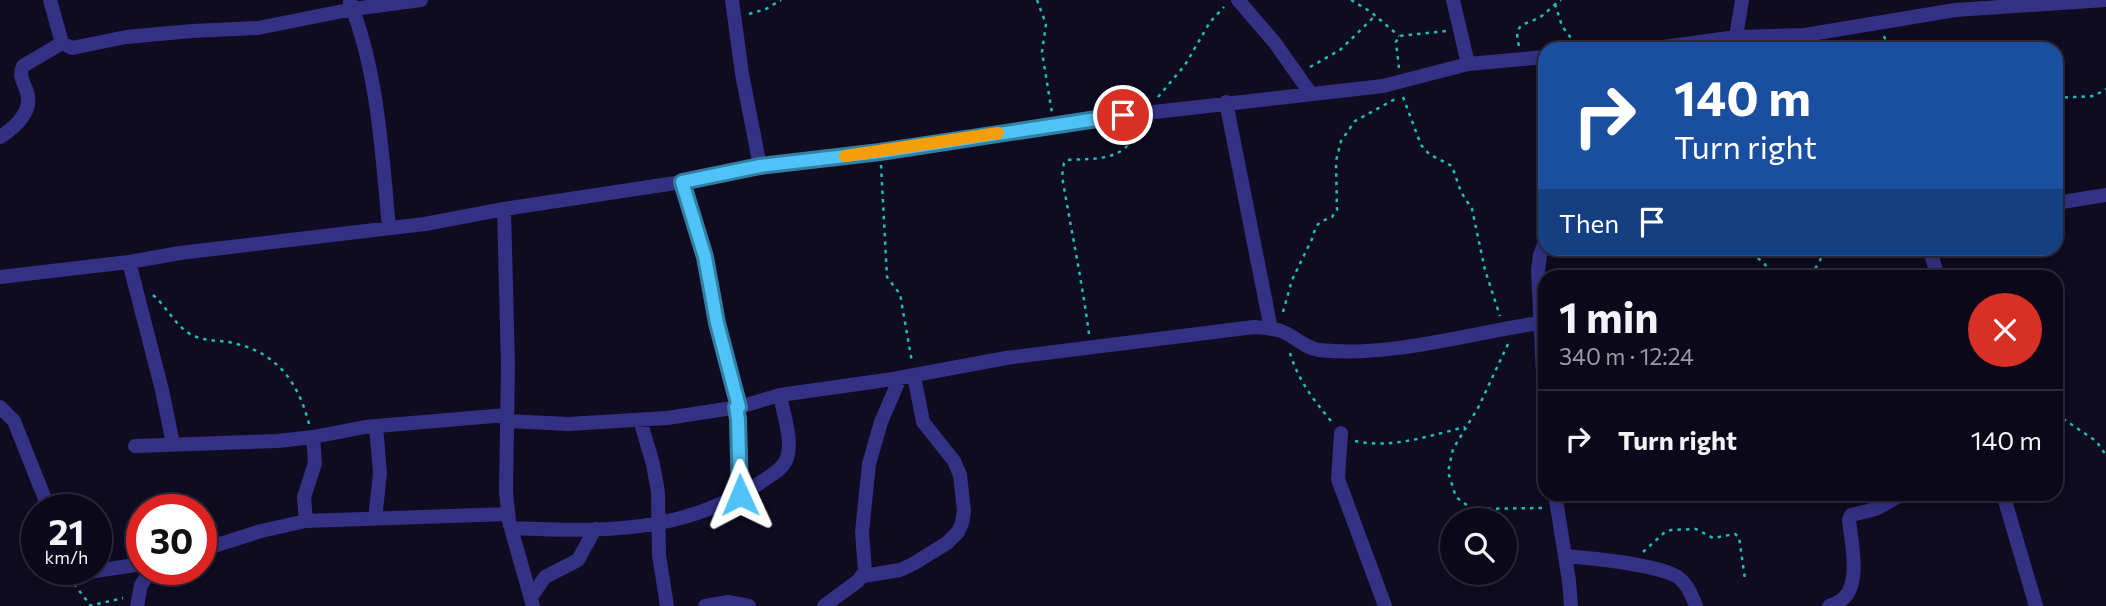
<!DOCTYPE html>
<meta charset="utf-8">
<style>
body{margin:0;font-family:Commissioner,sans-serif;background:#141122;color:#f1f3f6;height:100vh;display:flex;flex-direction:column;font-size:26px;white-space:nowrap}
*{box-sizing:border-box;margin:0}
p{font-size:23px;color:#9a9aa2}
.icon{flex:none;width:38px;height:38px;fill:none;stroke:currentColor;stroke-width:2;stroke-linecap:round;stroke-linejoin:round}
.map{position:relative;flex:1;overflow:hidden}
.side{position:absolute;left:1538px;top:270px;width:525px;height:231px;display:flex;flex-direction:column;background:#0b0819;border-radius:21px;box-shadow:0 4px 18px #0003,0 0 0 2px #2b2938}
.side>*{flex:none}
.hud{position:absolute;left:1538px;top:42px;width:525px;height:214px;border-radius:21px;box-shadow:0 4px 18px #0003,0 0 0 2px #2b2938;background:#1a4fa0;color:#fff;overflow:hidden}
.tools{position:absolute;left:1440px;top:508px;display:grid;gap:14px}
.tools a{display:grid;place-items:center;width:77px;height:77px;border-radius:50%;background:#0b0819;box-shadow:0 4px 18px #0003,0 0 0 2px #2b2938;font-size:35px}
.speed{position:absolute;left:21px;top:494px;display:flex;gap:14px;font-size:35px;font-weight:700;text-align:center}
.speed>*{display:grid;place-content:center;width:91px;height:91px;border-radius:50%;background:#0b0819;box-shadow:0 4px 18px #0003,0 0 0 2px #2b2938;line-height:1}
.speed small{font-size:18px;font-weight:400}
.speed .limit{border:10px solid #d22;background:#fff;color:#111}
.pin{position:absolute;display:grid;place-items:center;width:60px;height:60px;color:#fff;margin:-30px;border:4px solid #fff;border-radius:50%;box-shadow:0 2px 7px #0007}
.me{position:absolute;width:77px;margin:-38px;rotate:359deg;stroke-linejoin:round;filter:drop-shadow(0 0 5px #0008)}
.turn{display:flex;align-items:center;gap:24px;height:147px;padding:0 21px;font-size:32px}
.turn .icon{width:91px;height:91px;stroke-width:2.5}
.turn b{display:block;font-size:49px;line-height:60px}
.then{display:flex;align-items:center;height:66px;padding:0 21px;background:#0003;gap:14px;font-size:26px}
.round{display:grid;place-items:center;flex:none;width:74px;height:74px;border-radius:37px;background:#141122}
.head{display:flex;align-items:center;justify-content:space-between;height:119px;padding:0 21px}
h1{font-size:42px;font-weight:700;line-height:52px}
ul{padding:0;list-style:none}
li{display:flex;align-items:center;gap:21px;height:98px;padding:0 21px;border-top:2px solid #2b2938}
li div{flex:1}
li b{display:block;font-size:26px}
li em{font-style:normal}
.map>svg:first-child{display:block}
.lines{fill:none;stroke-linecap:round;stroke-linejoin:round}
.path{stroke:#21bdb3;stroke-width:2.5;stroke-dasharray:3.5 5;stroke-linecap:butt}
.minor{stroke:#343185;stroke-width:14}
.route-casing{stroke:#337fa1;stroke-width:18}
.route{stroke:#4fc3f7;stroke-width:12}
.slow{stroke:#f59e0b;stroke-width:12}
</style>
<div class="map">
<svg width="2106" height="606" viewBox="0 0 2106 606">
<rect width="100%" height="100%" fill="#0f0b21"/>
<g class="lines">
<path class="path" d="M 1037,0 L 1046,24 L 1042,52 L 1052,113
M 1351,0 L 1371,12 L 1399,36
M 1555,4 L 1562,26 L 1579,49
M 749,14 L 766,9 L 781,0
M 1884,36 L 1889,49
M 1519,46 C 1512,20 1528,26 1543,15 C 1549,10 1555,4 1561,0
M 1310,67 L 1340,50 L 1376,15
M 1399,68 L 1396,42 L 1399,36 L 1446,31
M 1158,97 L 1185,65 L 1210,22 L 1224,7
M 1403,97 L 1421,145 L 1429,154 L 1452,166 L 1461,192 L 1472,209 L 1485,270 L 1500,316
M 2056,98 L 2094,96 L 2106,89
M 881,165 L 887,277 L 900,294 L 912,362
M 1744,248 L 1763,262 L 1774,276
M 1811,276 L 1827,248
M 153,295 C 167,307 174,324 190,334 C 206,343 221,339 237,344 C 278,354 299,384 309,424
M 1283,312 L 1292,280 L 1312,239 L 1316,226 L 1322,221 L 1332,217 L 1337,210 L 1336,161 L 1341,141 L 1355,121 L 1397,98
M 1089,334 C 1082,281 1071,229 1062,176 L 1064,163 L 1067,160 C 1099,158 1124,162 1138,129
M 1508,344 L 1478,408 L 1453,449 L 1448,472 L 1456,497 L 1472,509 L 1542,508
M 1290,353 C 1298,380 1313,399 1331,421
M 2056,414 L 2096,441 L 2106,455
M 1355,441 C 1391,449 1429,436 1465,427
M 1643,552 L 1665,532 L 1671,530 L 1696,529 L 1713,538 L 1735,534 L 1739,537 L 1745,579
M 74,584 L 91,606
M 89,606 L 123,598"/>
<path class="minor" d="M 50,0 L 62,43 L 72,48 L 126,37 L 192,31 L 258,28 L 353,9 L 421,0
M 732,0 L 742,74 L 760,166
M 1238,0 L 1275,43 L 1311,94
M 1453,0 L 1468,64
M 350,2 C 378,73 382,153 389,228
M 1736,37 L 1742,0
M 1649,49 L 1736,37 L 1805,35 L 1955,10 L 2106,0
M 1226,102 L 1271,329
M 0,137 C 17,126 36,109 25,87 C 22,79 19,75 23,66 L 62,43
M 682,182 L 705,257 L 717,323 L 739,407
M 2056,203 L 2106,195
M 504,209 L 508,365 L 506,492 L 509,521 L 533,606
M 1545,242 L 1540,255 L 1538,270 L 1545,415
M 1929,248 L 1938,276
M 129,262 L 162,390 L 173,444
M 0,277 L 129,262 L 180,253 L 425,224 L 504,209 L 682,182 L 760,166 L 880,152 L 1102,118 L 1383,86 L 1468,64 L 1545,57
M 0,407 L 14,421 L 49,509
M 736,407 L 738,419 L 740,495
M 640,420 L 653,464 L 658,492 L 659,555 L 667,606
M 506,421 L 568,424 L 667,418 L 739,407 L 780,395 L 893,379 L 1006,358 L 1254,327 C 1263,328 1273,328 1281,331 C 1295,336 1304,348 1319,350 C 1388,358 1471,333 1539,323
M 1341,433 L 1338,479 L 1385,606
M 135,446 L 278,441 L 313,437 L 365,427 L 506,415
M 1555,494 L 1569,581 L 1571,606
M 2003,494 L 2036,606
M 375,519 L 380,473 L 376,426
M 306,521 L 304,497 L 315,463 L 313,437
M 511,528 C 601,532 681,534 760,483 C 769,476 783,470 787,458 C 793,440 783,413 780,395
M 201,550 L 261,531 L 306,521 L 508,514
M 1565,556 C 1589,558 1662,565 1679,578 C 1688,585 1692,596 1696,606
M 77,569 L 95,571 L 142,564
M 863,576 L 900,570 L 913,564 L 947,543 L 958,532 L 962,523 L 964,511 L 960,475 L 954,461 L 923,422 L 914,376
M 531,597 L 545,577 L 578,560 L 595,529
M 137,606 L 141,585 L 152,569
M 705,606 L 728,602 L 749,606
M 824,606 L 858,581 L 865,571 L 862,532 L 869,464 L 881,422 L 900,378
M 1829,606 C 1834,604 1840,602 1844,598 C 1861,581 1851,541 1849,520 L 1851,515 L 1876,509 L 1903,494"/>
</g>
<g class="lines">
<g class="route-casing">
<path id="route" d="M 740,495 L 738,419 L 736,407 L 739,407 L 717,323 L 705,257 L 682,182 L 760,166 L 880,152 L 1123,115"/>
</g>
<use href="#route" class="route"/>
<path class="slow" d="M 845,156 L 998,133"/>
</g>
</svg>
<div class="tools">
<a><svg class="icon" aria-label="search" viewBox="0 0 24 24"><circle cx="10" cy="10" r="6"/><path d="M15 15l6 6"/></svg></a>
</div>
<div class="speed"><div>21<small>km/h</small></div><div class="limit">30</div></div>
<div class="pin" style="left:1123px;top:115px;background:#d93025"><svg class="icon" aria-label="arrive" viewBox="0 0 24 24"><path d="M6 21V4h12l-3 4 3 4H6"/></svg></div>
<svg class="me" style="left:740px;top:495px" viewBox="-20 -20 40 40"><path d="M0-17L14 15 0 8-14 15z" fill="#4fc3f7" stroke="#fff" stroke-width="4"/></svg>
<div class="hud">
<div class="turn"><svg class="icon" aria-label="right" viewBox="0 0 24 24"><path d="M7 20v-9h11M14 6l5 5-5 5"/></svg><div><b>140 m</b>Turn right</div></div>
<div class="then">Then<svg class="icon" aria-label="arrive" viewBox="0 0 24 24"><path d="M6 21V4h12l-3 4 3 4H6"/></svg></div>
</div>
<section class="side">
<div class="head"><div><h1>1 min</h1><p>340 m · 12:24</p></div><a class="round" style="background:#d93025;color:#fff"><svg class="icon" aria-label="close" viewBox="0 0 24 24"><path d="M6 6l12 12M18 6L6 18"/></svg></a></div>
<ul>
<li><svg class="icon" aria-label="right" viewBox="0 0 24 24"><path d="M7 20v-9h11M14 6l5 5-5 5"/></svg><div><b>Turn right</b></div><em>140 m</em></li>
</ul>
</section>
</div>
